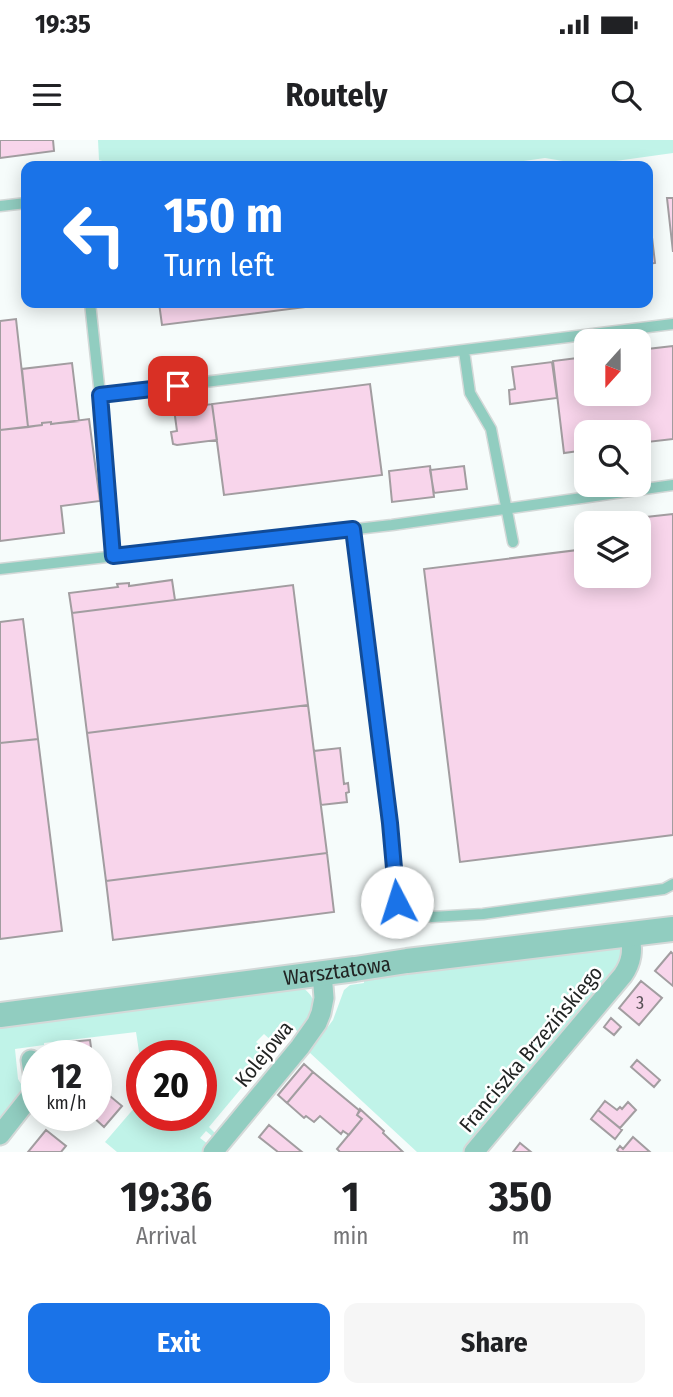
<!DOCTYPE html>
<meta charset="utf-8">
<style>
body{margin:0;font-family:"Fira Sans Condensed",sans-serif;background:#f6f6f6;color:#202124;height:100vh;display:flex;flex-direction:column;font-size:26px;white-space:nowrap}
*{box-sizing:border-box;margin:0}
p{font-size:23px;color:#757577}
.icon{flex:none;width:38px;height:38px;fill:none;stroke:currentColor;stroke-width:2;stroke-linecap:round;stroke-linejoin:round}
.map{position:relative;height:1012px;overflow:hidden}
.sheet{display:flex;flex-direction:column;background:#fff;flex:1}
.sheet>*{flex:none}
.banner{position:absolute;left:21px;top:21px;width:632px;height:147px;border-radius:14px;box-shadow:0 4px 18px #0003;background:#1a73e8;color:#fff;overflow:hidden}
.needle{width:46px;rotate:201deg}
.buttons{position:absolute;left:574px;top:189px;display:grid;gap:14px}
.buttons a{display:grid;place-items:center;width:77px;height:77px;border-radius:14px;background:#fff;box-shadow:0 4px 18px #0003;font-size:35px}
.speed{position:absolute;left:21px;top:900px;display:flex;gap:14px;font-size:35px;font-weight:700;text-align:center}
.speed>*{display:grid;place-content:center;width:91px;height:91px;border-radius:50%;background:#fff;box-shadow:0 4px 18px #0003;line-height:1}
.speed small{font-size:18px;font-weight:400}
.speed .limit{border:10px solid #d22;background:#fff;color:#111}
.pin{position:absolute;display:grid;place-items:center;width:60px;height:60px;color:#fff;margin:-30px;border-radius:14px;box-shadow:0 4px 10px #0006}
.me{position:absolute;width:77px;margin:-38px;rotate:355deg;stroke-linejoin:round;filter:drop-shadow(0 0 5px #0008)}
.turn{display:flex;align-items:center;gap:24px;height:147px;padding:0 28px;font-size:32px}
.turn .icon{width:91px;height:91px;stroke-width:2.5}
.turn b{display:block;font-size:49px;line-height:60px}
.eta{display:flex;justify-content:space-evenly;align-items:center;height:119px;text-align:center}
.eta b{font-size:42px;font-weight:700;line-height:49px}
.cta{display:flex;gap:14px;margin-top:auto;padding:14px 28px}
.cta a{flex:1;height:80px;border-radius:14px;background:#1a73e8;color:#fff;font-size:28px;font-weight:700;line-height:80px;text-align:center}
.cta a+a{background:#f6f6f6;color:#202124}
.status{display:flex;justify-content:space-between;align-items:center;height:49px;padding:0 35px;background:#fff;direction:ltr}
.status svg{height:19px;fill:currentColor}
header{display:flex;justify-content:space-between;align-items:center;height:91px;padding:0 28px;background:#fff;font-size:32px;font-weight:700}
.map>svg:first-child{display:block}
.green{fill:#c0f3e8}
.building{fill:#f8d5eb;stroke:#a29da0;stroke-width:2}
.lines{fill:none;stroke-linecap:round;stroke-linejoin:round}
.service-casing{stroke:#d4d9d8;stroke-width:13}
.minor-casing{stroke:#d4d9d8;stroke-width:23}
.tertiary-casing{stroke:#d4d9d8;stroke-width:28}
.service{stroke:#91cdc0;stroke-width:10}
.minor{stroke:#91cdc0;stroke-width:19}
.tertiary{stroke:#91cdc0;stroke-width:24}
.route-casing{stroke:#114b97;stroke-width:18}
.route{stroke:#1a73e8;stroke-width:12}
.labels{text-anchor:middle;stroke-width:5;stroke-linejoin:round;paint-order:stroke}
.number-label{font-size:18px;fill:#575055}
.street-label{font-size:21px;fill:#212423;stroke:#fff}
</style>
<div class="status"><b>19:35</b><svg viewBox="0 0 49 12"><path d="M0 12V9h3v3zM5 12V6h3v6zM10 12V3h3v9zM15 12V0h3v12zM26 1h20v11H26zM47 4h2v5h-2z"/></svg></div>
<header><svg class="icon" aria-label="menu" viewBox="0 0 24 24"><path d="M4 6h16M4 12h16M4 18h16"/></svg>Routely<svg class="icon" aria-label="search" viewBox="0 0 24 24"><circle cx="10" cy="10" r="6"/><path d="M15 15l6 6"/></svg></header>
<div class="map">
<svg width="673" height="1012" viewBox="0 0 673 1012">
<rect width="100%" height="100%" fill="#f6fcfb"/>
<path class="green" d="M 98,0 L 673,0 L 673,13 L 587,25 L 545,18 L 489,26 L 120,26 L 99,20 Z
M 618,806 L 623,810 L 623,824 L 466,1012 L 417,1012 L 309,912 L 333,880 L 344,850 L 350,845 L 364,843 L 364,837 Z
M 303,848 C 323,862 310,877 302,895 L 291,886 L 276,904 L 275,908 L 273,902 L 264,894 L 256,902 L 270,914 L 209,987 L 216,994 L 213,997 L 206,991 L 200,998 L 208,1004 L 205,1012 L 117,1012 L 105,1002 L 142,959 L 142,975 L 201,975 L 201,915 L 142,915 L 142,931 L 136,892 L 44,903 L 44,905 L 15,909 L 18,939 L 24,949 L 0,984 L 0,884 Z"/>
<path class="building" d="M 0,0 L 53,0 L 54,11 L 0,18 Z
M 667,58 L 673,58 L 673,112 Z
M 648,63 L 655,123 L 648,124 Z
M 159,163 L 337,163 L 162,185 Z
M 16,179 L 28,287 L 0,290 L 0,181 Z
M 673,206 L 673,299 L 639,303 L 639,292 L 586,292 L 586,310 L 564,313 L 553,221 L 586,217 L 586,254 L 639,254 L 639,210 Z
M 552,222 L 557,258 L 510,264 L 509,250 L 515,249 L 512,227 Z
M 72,223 L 79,281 L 51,284 L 51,282 L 42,283 L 42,285 L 28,287 L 22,229 Z
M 370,244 L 382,335 L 224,355 L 212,264 Z
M 212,264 L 217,300 L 177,305 L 173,304 L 171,292 L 177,291 L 174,269 Z
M 89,279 L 100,361 L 61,366 L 64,393 L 0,401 L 0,290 L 42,285 L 42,283 L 51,282 L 51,284 Z
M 430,326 L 434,357 L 392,362 L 389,331 Z
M 464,326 L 467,349 L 434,353 L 430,330 Z
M 673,374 L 673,695 L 460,722 L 424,429 L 586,409 L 586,436 L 639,436 L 639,383 L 619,383 L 619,380 Z
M 172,440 L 175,460 L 72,473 L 69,453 L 118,447 L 117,444 L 129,443 L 129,446 Z
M 293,445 L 308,565 L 87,593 L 72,473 Z
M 23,479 L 38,599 L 0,603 L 0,482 Z
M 308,565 L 327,713 L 106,741 L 87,593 Z
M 38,599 L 62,791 L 0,799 L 0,603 Z
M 340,608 L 344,644 L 348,643 L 349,652 L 346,653 L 347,662 L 321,665 L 314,611 Z
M 327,713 L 334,772 L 113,800 L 106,741 Z
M 671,812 L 673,814 L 673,846 L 655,831 Z
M 641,841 L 662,858 L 639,885 L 619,868 Z
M 611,878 L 621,887 L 614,895 L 604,887 Z
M 90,900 L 92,915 L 60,915 L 59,903 Z
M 637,920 L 660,940 L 654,947 L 631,927 Z
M 304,924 L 313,932 L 287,963 L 278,955 Z
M 313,932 L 360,971 L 357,975 L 362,979 L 349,995 L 343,991 L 341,994 L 320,976 L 314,982 L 306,976 L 304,978 L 287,963 Z
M 99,947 L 122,966 L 104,987 L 91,975 L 96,975 L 96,950 Z
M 605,961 L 617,970 L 620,967 L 622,969 L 628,962 L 636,970 L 620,988 L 598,970 Z
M 360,969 L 384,991 L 383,993 L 403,1012 L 340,1012 L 337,1009 L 362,979 L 357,975 Z
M 598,970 L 622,990 L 615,999 L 591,979 Z
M 269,985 L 302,1012 L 278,1012 L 259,997 Z
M 46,990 L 66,1006 L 61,1012 L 28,1012 Z
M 633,997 L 650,1012 L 619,1012 L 617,1010 L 620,1006 L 623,1009 Z
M 520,1003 L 531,1012 L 513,1012 Z"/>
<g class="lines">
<g class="service-casing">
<path id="service" d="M 0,66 L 26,63
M 90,163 L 100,255 L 113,416
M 464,211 L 470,253 L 491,289 L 513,402
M 100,255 L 673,184
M 353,389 L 390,683 L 397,762 L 408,770 L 432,777 L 483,774 L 664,749 L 673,744
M 0,429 L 392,385 L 673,345"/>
</g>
<g class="minor-casing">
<path id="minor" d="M 0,995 L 33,953 L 34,939 L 31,920
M 213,1012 L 300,907 L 317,883 L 321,873 L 324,858 L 322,833
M 474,1012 L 623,835 C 632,822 633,810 630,795"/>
</g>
<g class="tertiary-casing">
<g id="tertiary">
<path id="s1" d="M 0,875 L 355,829 L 407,821 L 673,789"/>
</g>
</g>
<use href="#service" class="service"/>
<use href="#minor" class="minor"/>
<use href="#tertiary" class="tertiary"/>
</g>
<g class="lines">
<g class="route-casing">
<path id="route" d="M 178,246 L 100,255 L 113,416 L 353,389 L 390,683 L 397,762"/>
</g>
<use href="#route" class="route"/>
</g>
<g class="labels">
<g class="number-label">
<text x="640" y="869">3</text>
</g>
<g class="street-label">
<text dy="7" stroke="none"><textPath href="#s1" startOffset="340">Warsztatowa</textPath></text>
<text transform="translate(531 909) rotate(-50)" y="7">Franciszka Brzezińskiego</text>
<text transform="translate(264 914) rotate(-51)" y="7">Kolejowa</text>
</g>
</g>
</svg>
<div class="buttons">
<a><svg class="needle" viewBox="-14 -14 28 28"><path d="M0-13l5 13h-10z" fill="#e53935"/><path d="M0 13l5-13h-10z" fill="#757577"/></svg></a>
<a><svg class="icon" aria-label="search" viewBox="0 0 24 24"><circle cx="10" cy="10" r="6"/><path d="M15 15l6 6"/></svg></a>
<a><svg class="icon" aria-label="layers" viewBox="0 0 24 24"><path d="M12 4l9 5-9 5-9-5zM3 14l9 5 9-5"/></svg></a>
</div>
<div class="speed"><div>12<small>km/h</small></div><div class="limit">20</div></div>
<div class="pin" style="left:178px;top:246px;background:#d93025"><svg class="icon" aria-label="arrive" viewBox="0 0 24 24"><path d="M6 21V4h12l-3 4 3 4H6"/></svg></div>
<svg class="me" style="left:397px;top:762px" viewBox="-20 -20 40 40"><circle r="19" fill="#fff"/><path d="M0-13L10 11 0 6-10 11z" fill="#1a73e8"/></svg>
<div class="banner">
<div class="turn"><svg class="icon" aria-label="left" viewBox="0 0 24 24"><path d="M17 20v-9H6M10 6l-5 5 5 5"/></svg><div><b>150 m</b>Turn left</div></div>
</div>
</div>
<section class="sheet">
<div class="eta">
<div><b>19:36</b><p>Arrival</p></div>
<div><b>1</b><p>min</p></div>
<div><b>350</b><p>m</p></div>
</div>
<div class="cta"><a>Exit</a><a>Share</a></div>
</section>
